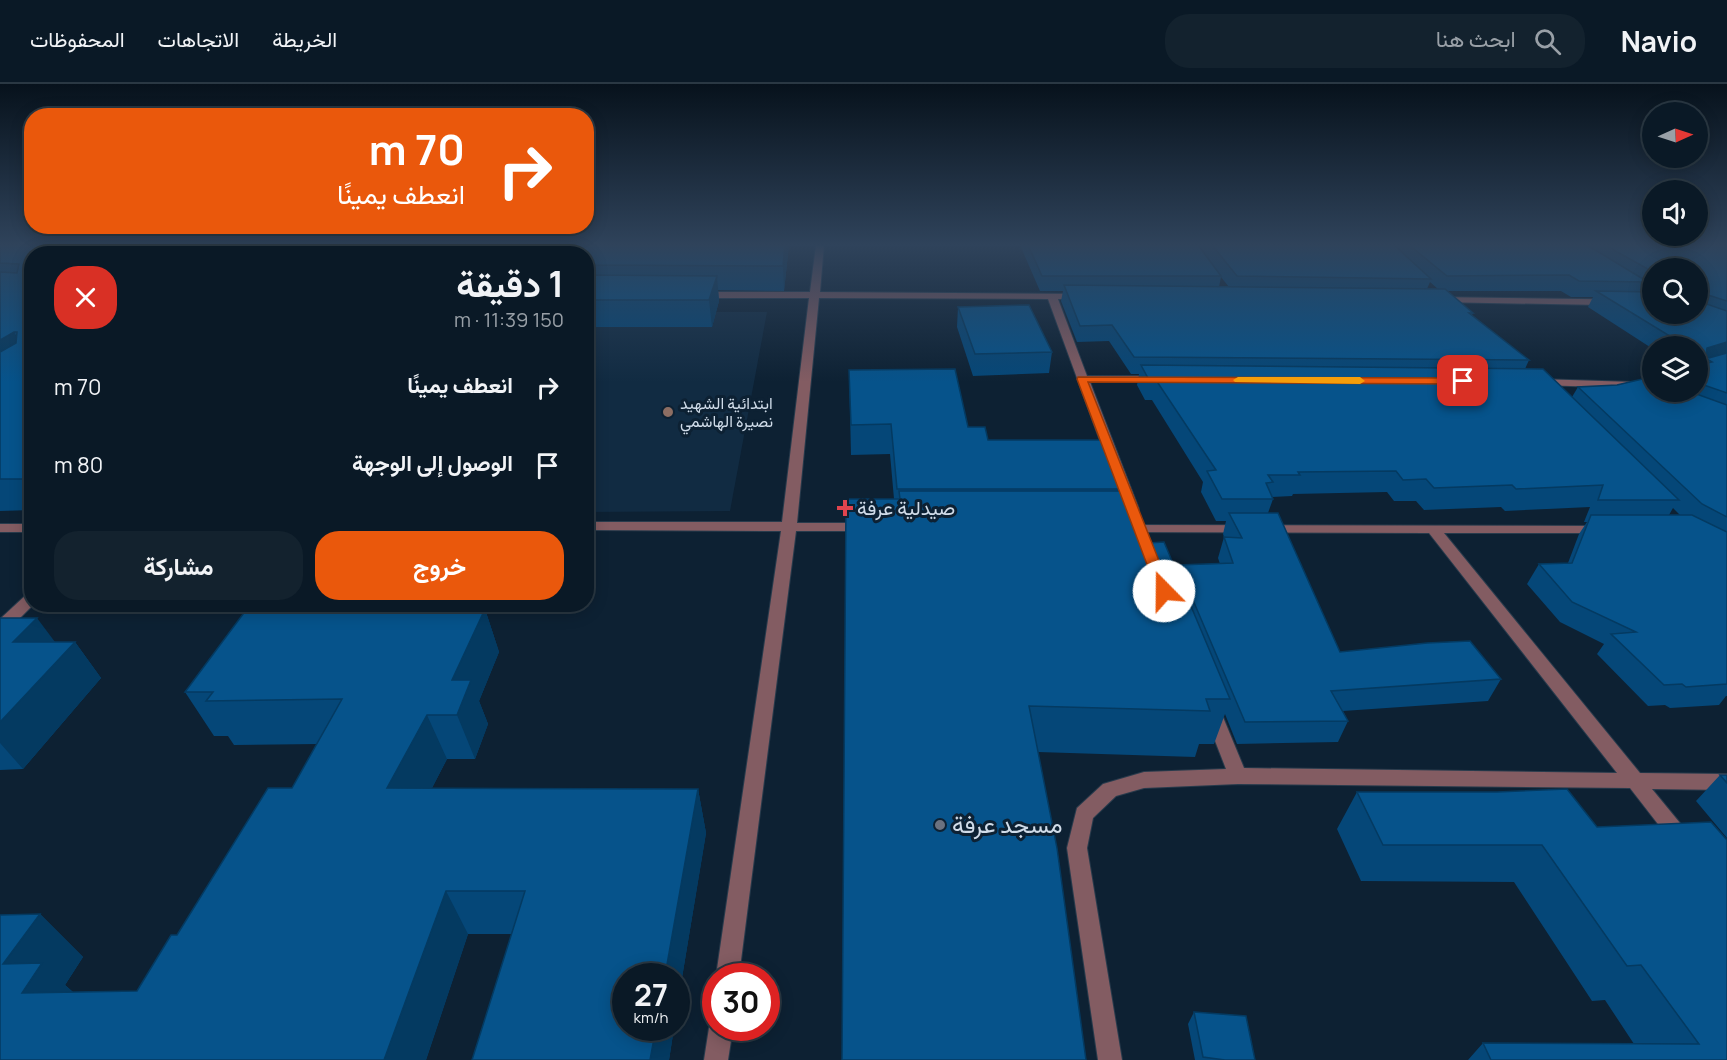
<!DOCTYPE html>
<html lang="ar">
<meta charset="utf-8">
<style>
body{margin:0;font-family:Manrope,Vazirmatn,sans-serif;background:#13222e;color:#f1f3f6;direction:rtl;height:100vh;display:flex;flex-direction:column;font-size:22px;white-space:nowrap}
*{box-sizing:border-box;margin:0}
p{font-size:20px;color:#99a0a7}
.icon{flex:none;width:33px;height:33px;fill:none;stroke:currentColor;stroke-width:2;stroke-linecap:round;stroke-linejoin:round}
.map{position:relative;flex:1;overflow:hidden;direction:ltr}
.panel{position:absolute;left:24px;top:162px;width:570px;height:366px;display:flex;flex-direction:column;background:#0a1926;border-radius:24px;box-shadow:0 3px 15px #0003,0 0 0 2px #2a3843;direction:rtl}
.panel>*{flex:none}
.top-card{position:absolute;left:24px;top:24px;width:570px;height:126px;border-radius:24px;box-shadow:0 3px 15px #0003,0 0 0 2px #2a3843;direction:rtl;background:#ea580c;color:#fff;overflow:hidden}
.needle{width:39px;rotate:87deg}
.buttons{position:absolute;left:1642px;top:18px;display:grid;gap:12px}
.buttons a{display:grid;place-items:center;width:66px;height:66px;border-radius:50%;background:#0a1926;box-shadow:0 3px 15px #0003,0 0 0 2px #2a3843;font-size:30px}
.speed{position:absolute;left:612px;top:879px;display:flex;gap:12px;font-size:30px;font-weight:700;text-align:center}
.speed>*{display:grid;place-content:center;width:78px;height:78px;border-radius:50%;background:#0a1926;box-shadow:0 3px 15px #0003,0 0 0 2px #2a3843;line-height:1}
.speed small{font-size:15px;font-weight:400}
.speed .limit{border:9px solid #d22;background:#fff;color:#111}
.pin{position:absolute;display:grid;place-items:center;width:51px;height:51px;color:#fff;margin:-26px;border-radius:12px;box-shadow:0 3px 9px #0006}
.me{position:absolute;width:66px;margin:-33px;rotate:338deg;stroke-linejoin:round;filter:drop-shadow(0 0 4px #0008)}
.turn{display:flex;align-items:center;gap:21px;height:126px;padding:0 30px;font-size:27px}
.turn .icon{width:78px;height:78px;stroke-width:2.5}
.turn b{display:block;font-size:42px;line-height:51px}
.round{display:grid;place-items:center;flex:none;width:63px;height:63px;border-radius:24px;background:#13222e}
.headline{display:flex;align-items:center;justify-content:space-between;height:102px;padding:0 30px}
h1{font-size:36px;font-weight:700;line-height:45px}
.primary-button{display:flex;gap:12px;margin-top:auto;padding:12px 30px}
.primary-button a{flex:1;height:69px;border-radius:24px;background:#ea580c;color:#fff;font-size:24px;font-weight:700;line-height:69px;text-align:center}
.primary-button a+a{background:#13222e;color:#f1f3f6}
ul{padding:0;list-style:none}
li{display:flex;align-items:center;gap:18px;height:78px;padding:0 30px}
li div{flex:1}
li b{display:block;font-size:22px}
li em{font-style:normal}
header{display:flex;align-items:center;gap:36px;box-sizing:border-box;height:84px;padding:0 30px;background:#0a1926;border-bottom:2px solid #2a3843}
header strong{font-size:28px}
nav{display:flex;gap:33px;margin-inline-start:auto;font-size:21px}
.search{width:420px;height:54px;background:#13222e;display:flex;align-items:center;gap:15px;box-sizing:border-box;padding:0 21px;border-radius:24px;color:#99a0a7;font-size:22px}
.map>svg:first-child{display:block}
.built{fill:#112b42}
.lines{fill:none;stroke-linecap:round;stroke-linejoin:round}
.minor-casing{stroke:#283b4c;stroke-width:2}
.minor{fill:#835c62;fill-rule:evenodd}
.wall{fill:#054778;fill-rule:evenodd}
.shaded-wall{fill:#043a61}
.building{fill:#06538b;stroke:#043a61;stroke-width:1.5}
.route{fill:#ea580c;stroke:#983908;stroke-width:1.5}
.slow{fill:#f59e0b}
.education-dot{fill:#8d6e63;stroke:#0d2133;stroke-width:2}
.health-dot{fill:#e0444e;stroke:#0d2133;stroke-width:2}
.worship-dot{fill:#6b7280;stroke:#0d2133;stroke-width:2}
.labels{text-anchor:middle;stroke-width:6;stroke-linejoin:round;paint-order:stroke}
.far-poi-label{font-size:16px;fill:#d0dce9;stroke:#0d2133;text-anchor:start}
.poi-label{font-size:20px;fill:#d0dce9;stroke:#0d2133;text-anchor:start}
.near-poi-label{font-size:24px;fill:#d0dce9;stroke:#0d2133;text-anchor:start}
</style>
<header>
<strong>Navio</strong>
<div class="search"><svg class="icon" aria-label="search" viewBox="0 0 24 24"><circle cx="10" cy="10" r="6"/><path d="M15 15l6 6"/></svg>ابحث هنا</div>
<nav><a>الخريطة</a><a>الاتجاهات</a><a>المحفوظات</a></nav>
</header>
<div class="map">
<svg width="1727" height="976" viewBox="0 0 1727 976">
<rect width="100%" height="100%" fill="#0d2133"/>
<path class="built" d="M 586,228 L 767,228 L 730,427 L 587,428 Z"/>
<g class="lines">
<g class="minor-casing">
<path id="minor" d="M 816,161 L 824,161 L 820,208 L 1083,210 L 1083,214 L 1080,215 L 1058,215 L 1087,292 L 1157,292 L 1163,295 L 1157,298 L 1090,298 L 1139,425 L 1132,429 L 1125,425 L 1048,215 L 819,214 L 797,439 L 866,439 L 873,443 L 866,447 L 796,447 L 739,892 L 716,892 L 781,447 L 586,446 L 586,438 L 782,438 L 809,214 L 699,214 L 694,211 L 699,208 L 810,208 Z
M 1434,213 L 1653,216 L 1653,222 L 1437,218 L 1432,215 Z
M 1653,294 L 1653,300 L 1634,304 L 1538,301 L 1532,298 L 1538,295 L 1634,298 Z
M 0,440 L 32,440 L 32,448 L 0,448 Z
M 1124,441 L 1606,442 L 1608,445 L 1606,448 L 1601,449 L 1444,449 L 1640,689 L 1727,690 L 1727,706 L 1652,705 L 1689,750 L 1692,756 L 1689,762 L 1682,765 L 1675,762 L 1630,704 L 1238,700 L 1144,704 L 1116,712 L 1093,734 L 1087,764 L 1122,976 L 1098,976 L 1067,764 L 1077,724 L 1103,700 L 1144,688 L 1226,685 L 1203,626 L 1206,621 L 1212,619 L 1218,621 L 1244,684 L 1617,689 L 1429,449 L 1119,448 L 1117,445 Z
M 32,509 L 32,520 L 34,520 L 6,548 L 0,549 L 0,535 L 27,510 Z
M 716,934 L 716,944 L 733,944 L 728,976 L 704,976 L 709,944 Z"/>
</g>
<use href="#minor" class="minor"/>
</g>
<path class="wall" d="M 0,161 L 789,161 L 784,207 L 718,206 L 719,217 L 712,243 L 586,243 L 586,170 L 32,170 L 32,426 L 0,427 Z
M 1020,161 L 1727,161 L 1727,612 L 1726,612 L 1719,621 L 1670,624 L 1665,621 L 1648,622 L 1597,570 L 1604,560 L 1560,538 L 1527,500 L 1539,480 L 1568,479 L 1579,450 L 1587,438 L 1584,438 L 1590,423 L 1505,427 L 1501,423 L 1424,426 L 1416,417 L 1394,417 L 1387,408 L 1293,410 L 1292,412 L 1272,413 L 1273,415 L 1268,429 L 1340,568 L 1501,595 L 1488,617 L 1343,627 L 1348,637 L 1338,658 L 1237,660 L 1225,630 L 1214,660 L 1199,660 L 1195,673 L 1038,668 L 894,415 L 890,370 L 851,371 L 849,286 L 968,343 L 988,356 L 1121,405 L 1121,407 L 1148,459 L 1176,488 L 1178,481 L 1220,480 L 1218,474 L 1224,453 L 1223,450 L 1226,437 L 1216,437 L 1201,408 L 1203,398 L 1152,316 L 1145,316 L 1137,301 L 1139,290 L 1131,290 L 1109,257 L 1077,258 L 1061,217 L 1063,207 L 1040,207 ZM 1653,184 L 1698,230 L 1653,230 ZM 1221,193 L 1229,203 L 1219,203 ZM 1430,198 L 1438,205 L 1427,205 ZM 1645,204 L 1650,207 L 1653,208 L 1643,208 ZM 1447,207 L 1561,207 L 1571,213 L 1593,213 L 1588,223 L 1653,265 L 1653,262 L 1698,262 L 1698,308 L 1653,308 L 1578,303 L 1572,313 L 1525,285 L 1529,276 L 1472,231 L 1473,229 ZM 1673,424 L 1680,431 L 1669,431 Z
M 958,223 L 1052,268 L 1049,289 L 973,292 L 957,243 Z
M 255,520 L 363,520 L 360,526 L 485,525 L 499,568 L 479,617 L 488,640 L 475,675 L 447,675 L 432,704 L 698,705 L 706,749 L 676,930 L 676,892 L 626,892 L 626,944 L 674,944 L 669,976 L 472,976 L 512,850 L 468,850 L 426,976 L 0,976 L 0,831 L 40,830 L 83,873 L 65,901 L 73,908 L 137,907 L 171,851 L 177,851 L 268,704 L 292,704 L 317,660 L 234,661 L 228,652 L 214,652 L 185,608 L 249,522 L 254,522 Z
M 0,534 L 55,558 L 75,558 L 101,594 L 23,685 L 0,686 Z
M 1720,691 L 1727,691 L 1727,754 L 1696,717 Z
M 1357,708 L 1497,708 L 1727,976 L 1468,976 L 1483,959 L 1634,960 L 1605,916 L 1592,917 L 1514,798 L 1361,797 L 1337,745 Z
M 1194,928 L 1255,976 L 1195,976 L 1188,940 Z"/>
<path class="shaded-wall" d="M 785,161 L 789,161 L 784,207 L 783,182 Z
M 717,192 L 719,217 L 712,243 L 709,216 Z
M 1708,211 L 1699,227 L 1698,227 L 1698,212 Z
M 14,248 L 31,275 L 0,293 L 0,256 Z
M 1727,258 L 1727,271 L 1710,277 L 1702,272 L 1707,264 Z
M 317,520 L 363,520 L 334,570 L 313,527 Z
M 485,525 L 499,568 L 479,617 L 488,640 L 475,675 L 457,631 L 452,596 Z
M 37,534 L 64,570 L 75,558 L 101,594 L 23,685 L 0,659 L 0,638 L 13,558 Z
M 427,631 L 447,675 L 409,748 L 387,704 Z
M 698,705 L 706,749 L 676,930 L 676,892 L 665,892 Z
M 446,807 L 468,850 L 426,976 L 384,976 Z
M 40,830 L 83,873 L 65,901 L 87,921 L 22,909 L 3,880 Z
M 656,944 L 674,944 L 669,976 L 650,976 Z"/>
<path class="building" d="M 0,161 L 785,161 L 783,182 L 586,181 L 586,170 L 32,170 L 32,395 L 0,395 L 0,268 L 16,259 L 17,248 L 14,248 L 0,256 L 0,188 L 17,189 L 19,180 L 0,179 Z
M 1028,161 L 1198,161 L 1221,192 L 1042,192 Z
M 1212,161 L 1394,161 L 1431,195 L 1237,192 Z
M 1409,161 L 1587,161 L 1648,198 L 1579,197 L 1569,191 L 1447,192 Z
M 1605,161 L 1727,161 L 1727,217 L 1708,211 L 1698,212 L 1698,184 L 1653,184 L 1653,188 Z
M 586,191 L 717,192 L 709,216 L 586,216 Z
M 1064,201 L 1445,205 L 1473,229 L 1469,229 L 1529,276 L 1134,273 L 1112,241 L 1080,242 Z
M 1596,207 L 1653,208 L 1653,230 L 1698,230 L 1698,217 L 1727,227 L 1727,258 L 1707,264 L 1706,272 L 1709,274 L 1727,269 L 1727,309 L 1698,299 L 1698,281 L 1712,278 L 1698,270 L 1698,262 L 1686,262 Z
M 1029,221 L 1052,268 L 975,270 L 958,223 Z
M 1141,281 L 1543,285 L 1679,416 L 1598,416 L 1603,401 L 1516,405 L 1512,401 L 1434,404 L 1426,395 L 1403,396 L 1396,387 L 1298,388 L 1300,391 L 1268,391 L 1273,398 L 1266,399 L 1273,415 L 1222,415 L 1207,387 L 1216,386 L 1156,296 L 1149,296 Z
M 955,285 L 968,343 L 985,343 L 988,356 L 1101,356 L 1121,405 L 897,405 L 891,340 L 851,341 L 849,286 Z
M 1651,293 L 1653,293 L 1653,308 L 1691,308 L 1727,321 L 1727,433 L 1702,420 L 1578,303 L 1617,301 Z
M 899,407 L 1128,407 L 1148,459 L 1164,458 L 1230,615 L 1206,615 L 1210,627 L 1029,622 L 1057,764 L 1086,976 L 842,976 L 846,415 L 900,415 Z
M 1229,429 L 1278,429 L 1340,568 L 1427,559 L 1470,557 L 1501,595 L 1331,607 L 1348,637 L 1245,638 L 1178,481 L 1233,479 L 1224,453 L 1242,454 Z
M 1591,431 L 1692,431 L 1727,448 L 1727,600 L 1686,603 L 1682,600 L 1664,601 L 1611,550 L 1636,548 L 1572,518 L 1539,480 L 1572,479 Z
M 255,520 L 317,520 L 313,527 L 485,525 L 452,596 L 471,596 L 457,631 L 427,631 L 387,704 L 698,705 L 665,892 L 626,892 L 626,944 L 656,944 L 650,976 L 472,976 L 525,807 L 446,807 L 384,976 L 0,976 L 0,831 L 40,830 L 3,880 L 42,879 L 22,909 L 137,907 L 171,851 L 177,851 L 268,704 L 292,704 L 342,615 L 206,617 L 213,608 L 185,608 L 249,522 L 254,522 Z
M 0,534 L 37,534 L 13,558 L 75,558 L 0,638 Z
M 1720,691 L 1727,691 L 1727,699 Z
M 1567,705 L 1597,743 L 1711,738 L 1727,756 L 1727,976 L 1491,976 L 1483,959 L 1699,960 L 1641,881 L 1627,882 L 1542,761 L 1383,761 L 1357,708 L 1497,708 Z
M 1194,928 L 1246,932 L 1255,976 L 1225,976 L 1203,973 Z"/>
<linearGradient id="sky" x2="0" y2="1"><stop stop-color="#07121c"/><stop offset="0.54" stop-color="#2f435b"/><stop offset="1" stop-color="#2f435b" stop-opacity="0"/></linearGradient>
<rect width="1727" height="298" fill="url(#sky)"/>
<path class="route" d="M 1078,293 L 1463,294 L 1468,297 L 1463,300 L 1088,298 L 1171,507 L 1164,511 L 1157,507 L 1077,295 Z"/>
<path class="slow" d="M 1238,293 L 1360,293 L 1365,297 L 1360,300 L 1235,298 L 1233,296 Z"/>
<circle class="education-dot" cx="668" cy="328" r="6"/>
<path class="health-dot" d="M842 415h6v6h6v6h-6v6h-6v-6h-6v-6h6z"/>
<circle class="worship-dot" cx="940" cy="741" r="6"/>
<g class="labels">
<g class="far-poi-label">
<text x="680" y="325">ابتدائية الشهيد<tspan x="680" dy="18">نصيرة الهاشمي</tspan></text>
</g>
<g class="poi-label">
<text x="857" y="431">صيدلية عرفة</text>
</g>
<g class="near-poi-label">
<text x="952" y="749">مسجد عرفة</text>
</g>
</g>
</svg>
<div class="buttons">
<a><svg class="needle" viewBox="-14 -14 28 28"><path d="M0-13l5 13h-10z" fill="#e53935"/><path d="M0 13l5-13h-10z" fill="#99a0a7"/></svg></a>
<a><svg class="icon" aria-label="sound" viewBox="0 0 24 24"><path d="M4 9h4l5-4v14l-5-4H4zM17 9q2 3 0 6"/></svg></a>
<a><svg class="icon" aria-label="search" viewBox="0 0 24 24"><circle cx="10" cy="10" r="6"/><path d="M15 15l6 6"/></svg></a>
<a><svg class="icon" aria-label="layers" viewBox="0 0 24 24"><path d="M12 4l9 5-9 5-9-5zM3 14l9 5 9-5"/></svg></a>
</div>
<div class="speed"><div>27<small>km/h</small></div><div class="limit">30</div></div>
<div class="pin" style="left:1463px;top:297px;background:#d93025"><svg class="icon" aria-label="arrive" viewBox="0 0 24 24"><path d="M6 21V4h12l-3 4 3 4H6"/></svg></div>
<svg class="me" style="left:1164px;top:507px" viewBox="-20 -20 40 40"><circle r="19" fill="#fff"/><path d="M0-13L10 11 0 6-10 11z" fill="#ea580c"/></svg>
<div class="top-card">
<div class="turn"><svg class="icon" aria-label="right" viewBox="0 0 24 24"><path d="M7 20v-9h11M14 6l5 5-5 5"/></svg><div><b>70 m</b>انعطف يمينًا</div></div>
</div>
<section class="panel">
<div class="headline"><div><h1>1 دقيقة</h1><p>150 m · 11:39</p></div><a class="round" style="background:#d93025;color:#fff"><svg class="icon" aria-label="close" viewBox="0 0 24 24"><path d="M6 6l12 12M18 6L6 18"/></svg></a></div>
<ul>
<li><svg class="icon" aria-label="right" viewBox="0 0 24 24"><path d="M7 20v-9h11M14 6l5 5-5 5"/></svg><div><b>انعطف يمينًا</b></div><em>70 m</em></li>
<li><svg class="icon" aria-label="arrive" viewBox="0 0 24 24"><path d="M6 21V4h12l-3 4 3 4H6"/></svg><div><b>الوصول إلى الوجهة</b></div><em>80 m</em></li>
</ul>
<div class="primary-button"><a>خروج</a><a>مشاركة</a></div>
</section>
</div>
